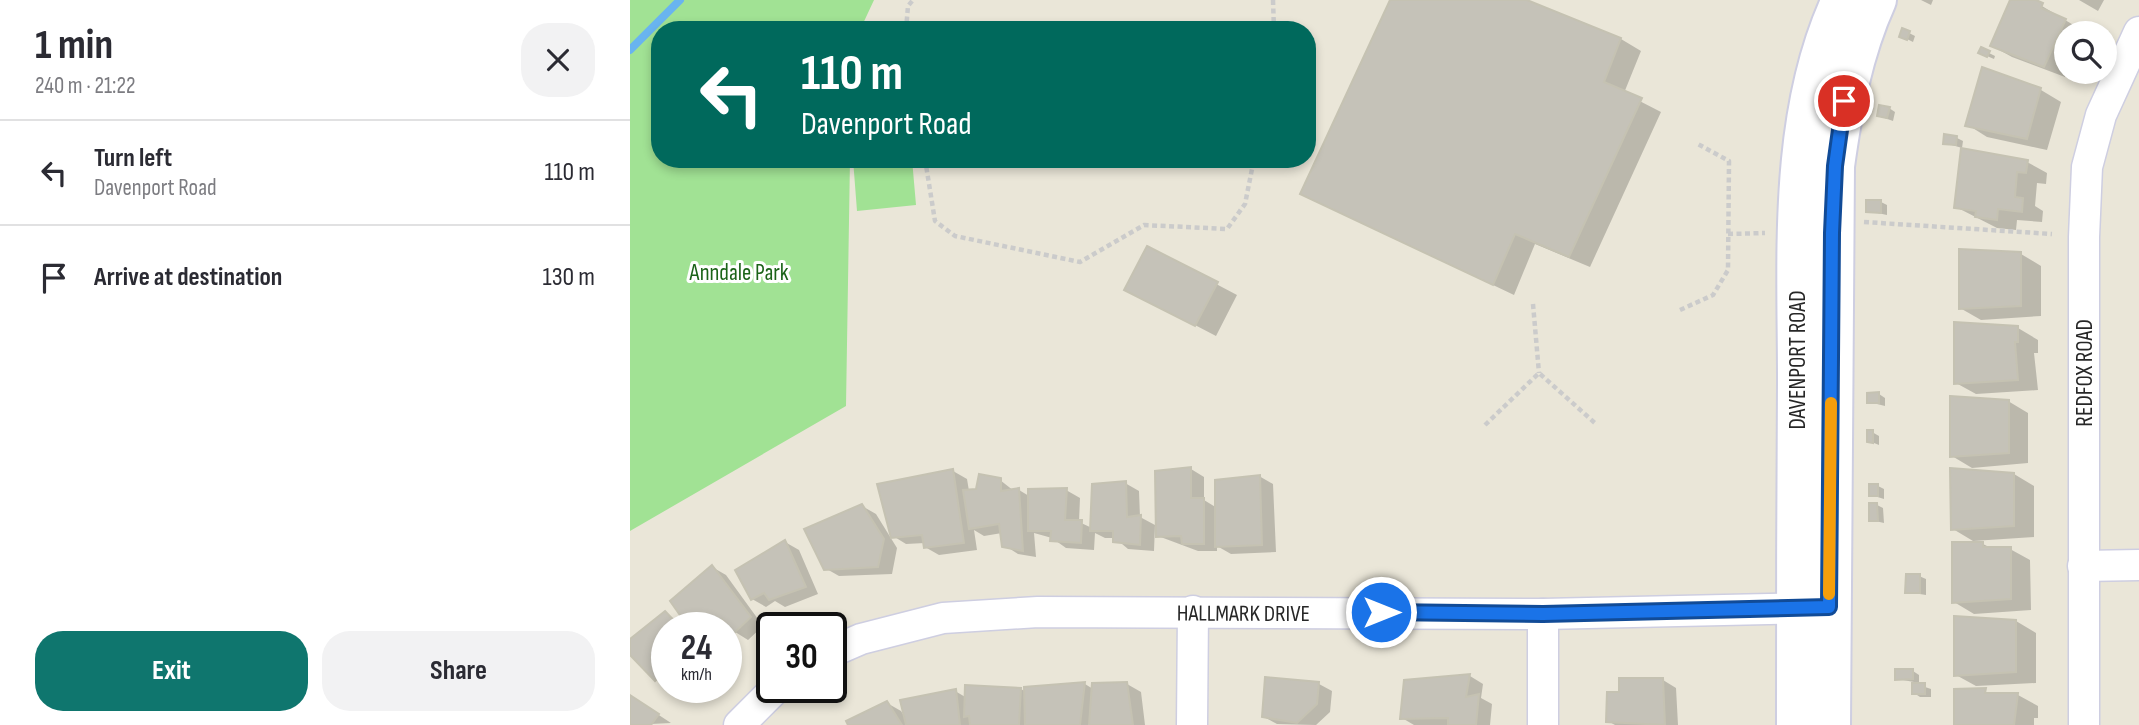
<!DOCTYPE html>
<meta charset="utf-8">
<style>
body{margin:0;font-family:"Sofia Sans Condensed",sans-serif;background:#f2f2f3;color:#2b2b33;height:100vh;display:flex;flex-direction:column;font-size:26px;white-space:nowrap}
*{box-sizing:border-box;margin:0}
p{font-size:23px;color:#7c7c81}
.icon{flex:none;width:38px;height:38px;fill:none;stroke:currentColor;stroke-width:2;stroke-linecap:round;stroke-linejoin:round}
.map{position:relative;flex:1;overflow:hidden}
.drawer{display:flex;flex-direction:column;background:#fff;width:630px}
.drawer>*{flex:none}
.banner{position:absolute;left:21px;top:21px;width:665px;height:147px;border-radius:28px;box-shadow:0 4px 10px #0003;background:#00695c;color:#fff;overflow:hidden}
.controls{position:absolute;left:1424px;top:21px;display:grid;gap:14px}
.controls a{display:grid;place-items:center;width:63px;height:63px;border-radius:50%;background:#fff;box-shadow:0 4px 10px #0003;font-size:35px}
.speed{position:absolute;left:21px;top:612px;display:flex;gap:14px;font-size:35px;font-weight:700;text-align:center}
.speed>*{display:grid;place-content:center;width:91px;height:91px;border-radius:50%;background:#fff;box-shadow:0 4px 10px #0003;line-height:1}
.speed small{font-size:18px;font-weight:400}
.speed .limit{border:4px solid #111;border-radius:10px;background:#fff;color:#111}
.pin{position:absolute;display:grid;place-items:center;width:60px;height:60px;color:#fff;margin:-30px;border:4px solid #fff;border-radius:50%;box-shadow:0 2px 7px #0007}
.me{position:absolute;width:77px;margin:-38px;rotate:90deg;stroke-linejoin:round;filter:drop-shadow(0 0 5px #0008)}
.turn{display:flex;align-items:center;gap:24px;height:147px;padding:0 35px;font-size:32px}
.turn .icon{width:91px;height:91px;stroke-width:2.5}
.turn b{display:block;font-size:49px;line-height:60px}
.round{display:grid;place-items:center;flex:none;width:74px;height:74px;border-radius:28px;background:#f2f2f3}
.summary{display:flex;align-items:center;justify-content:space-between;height:119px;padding:0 35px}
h1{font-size:42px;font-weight:700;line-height:52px}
.cta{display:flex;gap:14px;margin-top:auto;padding:14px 35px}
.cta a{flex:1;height:80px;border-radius:28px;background:#0f766e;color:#fff;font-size:28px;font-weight:700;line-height:80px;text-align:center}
.cta a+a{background:#f2f2f3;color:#2b2b33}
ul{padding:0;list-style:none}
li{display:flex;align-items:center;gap:21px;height:105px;padding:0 35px;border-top:2px solid #e1e1e2}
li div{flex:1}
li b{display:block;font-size:26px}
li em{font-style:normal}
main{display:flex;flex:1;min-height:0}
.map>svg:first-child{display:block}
.green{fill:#a1e294}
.shadow{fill:#0003}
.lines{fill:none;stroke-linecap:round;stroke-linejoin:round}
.stream{stroke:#69b4ef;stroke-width:8}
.building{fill:#c5c2b8;stroke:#c5c2b2;stroke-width:2}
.street-casing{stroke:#cecee1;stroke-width:33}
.secondary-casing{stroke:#cecee1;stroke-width:42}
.path{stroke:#cbcbcb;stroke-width:4.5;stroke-dasharray:5 3.5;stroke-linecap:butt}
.street{stroke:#fff;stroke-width:30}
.secondary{stroke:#fff;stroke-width:38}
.route-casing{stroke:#114b97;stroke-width:18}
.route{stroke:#1a73e8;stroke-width:12}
.slow{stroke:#f59e0b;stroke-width:12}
.labels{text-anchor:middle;stroke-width:6;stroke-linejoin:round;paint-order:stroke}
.park-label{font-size:23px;fill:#1b6318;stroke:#fff}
.street-label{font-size:23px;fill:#272727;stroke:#fff}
</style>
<main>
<section class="drawer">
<div class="summary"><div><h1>1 min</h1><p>240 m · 21:22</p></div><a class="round"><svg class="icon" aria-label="close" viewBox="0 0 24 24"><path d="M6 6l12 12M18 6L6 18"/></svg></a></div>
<ul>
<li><svg class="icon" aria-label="left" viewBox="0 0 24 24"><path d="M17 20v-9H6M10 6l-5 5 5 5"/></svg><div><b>Turn left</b><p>Davenport Road</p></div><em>110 m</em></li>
<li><svg class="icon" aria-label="arrive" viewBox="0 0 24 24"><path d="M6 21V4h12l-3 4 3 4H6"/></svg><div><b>Arrive at destination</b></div><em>130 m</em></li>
</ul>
<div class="cta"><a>Exit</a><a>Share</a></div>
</section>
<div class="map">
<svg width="1509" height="725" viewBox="0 0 1509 725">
<rect width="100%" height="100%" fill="#eae6d8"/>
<path class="green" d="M 0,0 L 244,0 L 230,30 L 30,30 L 30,159 L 220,159 L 216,406 L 0,531 Z
M 223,159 L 282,159 L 286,205 L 227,211 Z"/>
<path class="shadow" d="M 762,0 L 893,0 L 991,39 L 1011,51 L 994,93 L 1031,112 L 960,267 L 905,244 L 884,295 L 672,194 Z
M 1291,0 L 1303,0 L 1301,5 Z
M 1382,0 L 1402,0 L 1455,32 L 1437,33 L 1435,77 L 1382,57 L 1362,46 Z
M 1449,0 L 1474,0 L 1468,11 Z
M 1279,33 L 1285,36 L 1283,42 L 1271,36 Z
M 1359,53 L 1365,56 L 1364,59 L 1357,56 Z
M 1353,69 L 1411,90 L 1431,102 L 1417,150 L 1357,137 L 1338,125 Z
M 1259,108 L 1265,112 L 1263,121 L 1249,116 Z
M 1327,138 L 1333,141 L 1332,148 L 1315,143 Z
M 1397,162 L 1417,173 L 1416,184 L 1407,183 L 1405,206 L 1413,211 L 1412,222 L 1387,220 L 1386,230 L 1367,228 L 1326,207 Z
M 1251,202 L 1257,205 L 1257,215 L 1238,211 Z
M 518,248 L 607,295 L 586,336 L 517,300 Z
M 1391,254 L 1411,266 L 1411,316 L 1351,320 L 1330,308 Z
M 1388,328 L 1408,340 L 1408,353 L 1404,353 L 1408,390 L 1346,394 L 1326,383 Z
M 1249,394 L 1255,398 L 1255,406 L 1239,402 Z
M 1378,401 L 1398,413 L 1398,463 L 1342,468 L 1322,456 Z
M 1242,432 L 1249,436 L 1249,445 L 1239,441 Z
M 561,469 L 574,477 L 574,500 L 587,508 L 629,476 L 643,484 L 646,552 L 601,554 L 587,546 L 587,551 L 568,551 L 528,536 Z
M 323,471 L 337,479 L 339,491 L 347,491 L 370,480 L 384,491 L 389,490 L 399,496 L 436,490 L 450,498 L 449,522 L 462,528 L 495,483 L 509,491 L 510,517 L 525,525 L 524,551 L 498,549 L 485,538 L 475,538 L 465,533 L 464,550 L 436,548 L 422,538 L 404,533 L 406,557 L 388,554 L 374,545 L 372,533 L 354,536 L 344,530 L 347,550 L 309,555 L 295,547 L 295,543 L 276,544 L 263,536 Z
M 1384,474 L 1404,486 L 1404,537 L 1343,541 L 1323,529 Z
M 1248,486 L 1254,489 L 1254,499 L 1241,495 Z
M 1247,505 L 1253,508 L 1254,523 L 1241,520 Z
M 232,506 L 246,514 L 267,548 L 262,574 L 209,576 L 195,568 Z
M 155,542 L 169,550 L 188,594 L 155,607 L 145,601 L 136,607 L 122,599 Z
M 1353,544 L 1361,548 L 1380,549 L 1400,560 L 1401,610 L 1344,614 L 1324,602 Z
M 82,567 L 96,575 L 133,626 L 118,640 L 102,630 L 96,636 L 96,628 L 61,628 L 42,601 Z
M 1289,576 L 1296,579 L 1296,595 L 1277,592 Z
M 36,613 L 56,628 L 37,628 L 37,685 L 26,679 L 0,652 L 0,641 Z
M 1386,621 L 1406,633 L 1406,683 L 1346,686 L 1326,675 Z
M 1283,671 L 1289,675 L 1289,685 L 1301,689 L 1301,697 L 1290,697 L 1284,693 L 1284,682 L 1267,679 Z
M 840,676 L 853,684 L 851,698 L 862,704 L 860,725 L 784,725 L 772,718 L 775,682 Z
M 1033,680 L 1046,688 L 1048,725 L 985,725 L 978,721 L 991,694 Z
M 455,684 L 463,689 L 497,684 L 511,692 L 515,725 L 220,725 L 257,703 L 271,711 L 276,719 L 325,691 L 337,698 L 337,687 L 391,689 L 396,692 L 396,689 Z
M 689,684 L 702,691 L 700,712 L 686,725 L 647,724 L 634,717 Z
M 1326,690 L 1388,695 L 1408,706 L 1408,718 L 1404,718 L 1404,725 L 1326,725 Z
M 0,696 L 41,723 L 0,725 Z"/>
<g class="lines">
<path class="stream" d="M 0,50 L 50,0"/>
</g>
<path class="building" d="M 760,0 L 897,0 L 991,38 L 974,82 L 1012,98 L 939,257 L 885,234 L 863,285 L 670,194 Z
M 1380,0 L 1406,0 L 1413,3 L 1411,8 L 1436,19 L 1414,67 L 1360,46 Z
M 1272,28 L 1280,31 L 1277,40 L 1269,37 Z
M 1351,47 L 1360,51 L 1357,57 L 1348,53 Z
M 1352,67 L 1411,88 L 1397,139 L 1335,126 Z
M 1249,105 L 1260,107 L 1257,118 L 1247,116 Z
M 1314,134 L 1327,136 L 1326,145 L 1313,144 Z
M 1331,148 L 1398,160 L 1396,173 L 1387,172 L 1385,197 L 1393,198 L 1392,212 L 1368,209 L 1367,220 L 1345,217 L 1346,211 L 1324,208 Z
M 1236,200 L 1251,200 L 1251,213 L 1236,212 Z
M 517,246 L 588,282 L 565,326 L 494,290 Z
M 1329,249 L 1391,252 L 1391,306 L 1329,309 Z
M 1324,322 L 1388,326 L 1388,342 L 1385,342 L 1388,380 L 1324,384 Z
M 1249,392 L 1249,403 L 1237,403 L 1237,393 Z
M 1320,396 L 1379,400 L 1379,453 L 1320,457 Z
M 1237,430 L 1243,430 L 1243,443 L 1237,442 Z
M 561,467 L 561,498 L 574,498 L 574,544 L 552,544 L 551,536 L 526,537 L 525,471 Z
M 1320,468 L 1384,473 L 1384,526 L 1321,530 Z
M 323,469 L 334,543 L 294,548 L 292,535 L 261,538 L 247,484 Z
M 349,474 L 371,478 L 371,491 L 389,488 L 393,551 L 372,547 L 369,524 L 339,529 L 333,490 L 346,489 Z
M 630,475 L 632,545 L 585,547 L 585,480 Z
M 496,481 L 497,517 L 511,515 L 510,545 L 483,542 L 483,531 L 460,531 L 462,484 Z
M 1239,484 L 1248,484 L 1248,496 L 1239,496 Z
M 437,488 L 435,520 L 452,520 L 451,543 L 420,541 L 421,531 L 398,531 L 398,489 Z
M 1239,503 L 1247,503 L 1248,521 L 1239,521 Z
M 232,504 L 254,539 L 248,567 L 194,570 L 174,529 Z
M 155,540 L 176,587 L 139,600 L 134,593 L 121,600 L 105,570 Z
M 1322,542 L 1353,542 L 1353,547 L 1381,547 L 1381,599 L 1322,603 Z
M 82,565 L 121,617 L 103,634 L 92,619 L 83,628 L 59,628 L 40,601 Z
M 1276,574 L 1290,574 L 1290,593 L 1275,593 Z
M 35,611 L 51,628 L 37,628 L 37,669 L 25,681 L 0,655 L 0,639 Z
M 1324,616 L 1386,620 L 1386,672 L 1324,676 Z
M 1265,669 L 1283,669 L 1283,679 L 1265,680 Z
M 840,674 L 836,697 L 849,694 L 846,725 L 818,725 L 818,718 L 770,719 L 774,680 Z
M 635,677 L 689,682 L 687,704 L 667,723 L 632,717 Z
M 989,678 L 1033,678 L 1035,725 L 976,722 L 977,692 L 989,692 Z
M 455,682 L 450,725 L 395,725 L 394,687 Z
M 497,682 L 503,725 L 459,725 L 462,683 Z
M 1282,683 L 1295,683 L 1295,694 L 1282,694 Z
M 335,685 L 391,688 L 389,725 L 340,725 L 339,716 L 334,717 Z
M 1356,688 L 1355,693 L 1388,693 L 1384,725 L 1324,725 L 1324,689 Z
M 326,689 L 330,725 L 276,725 L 270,700 Z
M 0,695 L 29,714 L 21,725 L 0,725 Z
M 257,701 L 272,725 L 218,725 L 216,721 Z"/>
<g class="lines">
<g class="street-casing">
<g id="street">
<path d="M 1453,566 L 1509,565"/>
<path d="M 913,614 L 913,725"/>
<path id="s1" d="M 201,652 L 231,639 L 313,618 L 408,612 L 913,614 L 1188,608"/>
<path d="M 109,725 L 146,688"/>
<path d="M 562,725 L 563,611"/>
<path d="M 1454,725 L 1454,237 L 1457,167 L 1471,115 L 1509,32"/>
</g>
</g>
<g class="secondary-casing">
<path id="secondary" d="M 1166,725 C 1166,610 1166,496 1167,381 C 1167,256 1157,116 1211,0
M 1201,725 L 1205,166 C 1213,109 1223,53 1247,0"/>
</g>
<path class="path" d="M 643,0 L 644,30
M 276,30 L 278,6 L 283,0
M 295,159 L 305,221 L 325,236 L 450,262 L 514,225 L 597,229 L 615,204 L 624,159
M 1234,222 L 1422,234
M 1098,234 L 1135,233
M 903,304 L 909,373
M 1050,310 L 1083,295 L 1098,270 L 1099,161 L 1066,143
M 855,425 L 909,373 L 966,424"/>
<use href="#street" class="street"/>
<use href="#secondary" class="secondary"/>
</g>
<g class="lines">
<g class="route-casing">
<path id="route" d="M 751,612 L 913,614 L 1199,607 L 1202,233 L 1205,166 L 1214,101"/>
</g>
<use href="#route" class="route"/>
<path class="slow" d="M 1199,594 L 1201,403"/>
</g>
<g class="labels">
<g class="park-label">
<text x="109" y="280">Anndale Park</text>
</g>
<g class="street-label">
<text transform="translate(1167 360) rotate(-90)" y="8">DAVENPORT ROAD</text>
<text transform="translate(1454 373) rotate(-90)" y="8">REDFOX ROAD</text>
<text dy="8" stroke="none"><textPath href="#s1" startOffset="418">HALLMARK DRIVE</textPath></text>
</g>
</g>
</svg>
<div class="controls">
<a><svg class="icon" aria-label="search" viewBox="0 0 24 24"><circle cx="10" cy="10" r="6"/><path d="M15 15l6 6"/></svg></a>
</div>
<div class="speed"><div>24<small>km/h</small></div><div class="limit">30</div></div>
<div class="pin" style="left:1214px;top:101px;background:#d93025"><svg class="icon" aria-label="arrive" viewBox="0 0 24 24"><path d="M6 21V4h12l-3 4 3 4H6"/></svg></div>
<svg class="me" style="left:751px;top:612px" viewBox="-20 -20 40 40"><circle r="17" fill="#1a73e8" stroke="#fff" stroke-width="3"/><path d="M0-11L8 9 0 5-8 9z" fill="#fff"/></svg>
<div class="banner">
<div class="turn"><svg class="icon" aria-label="left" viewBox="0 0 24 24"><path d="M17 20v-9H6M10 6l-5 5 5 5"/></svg><div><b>110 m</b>Davenport Road</div></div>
</div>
</div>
</main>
